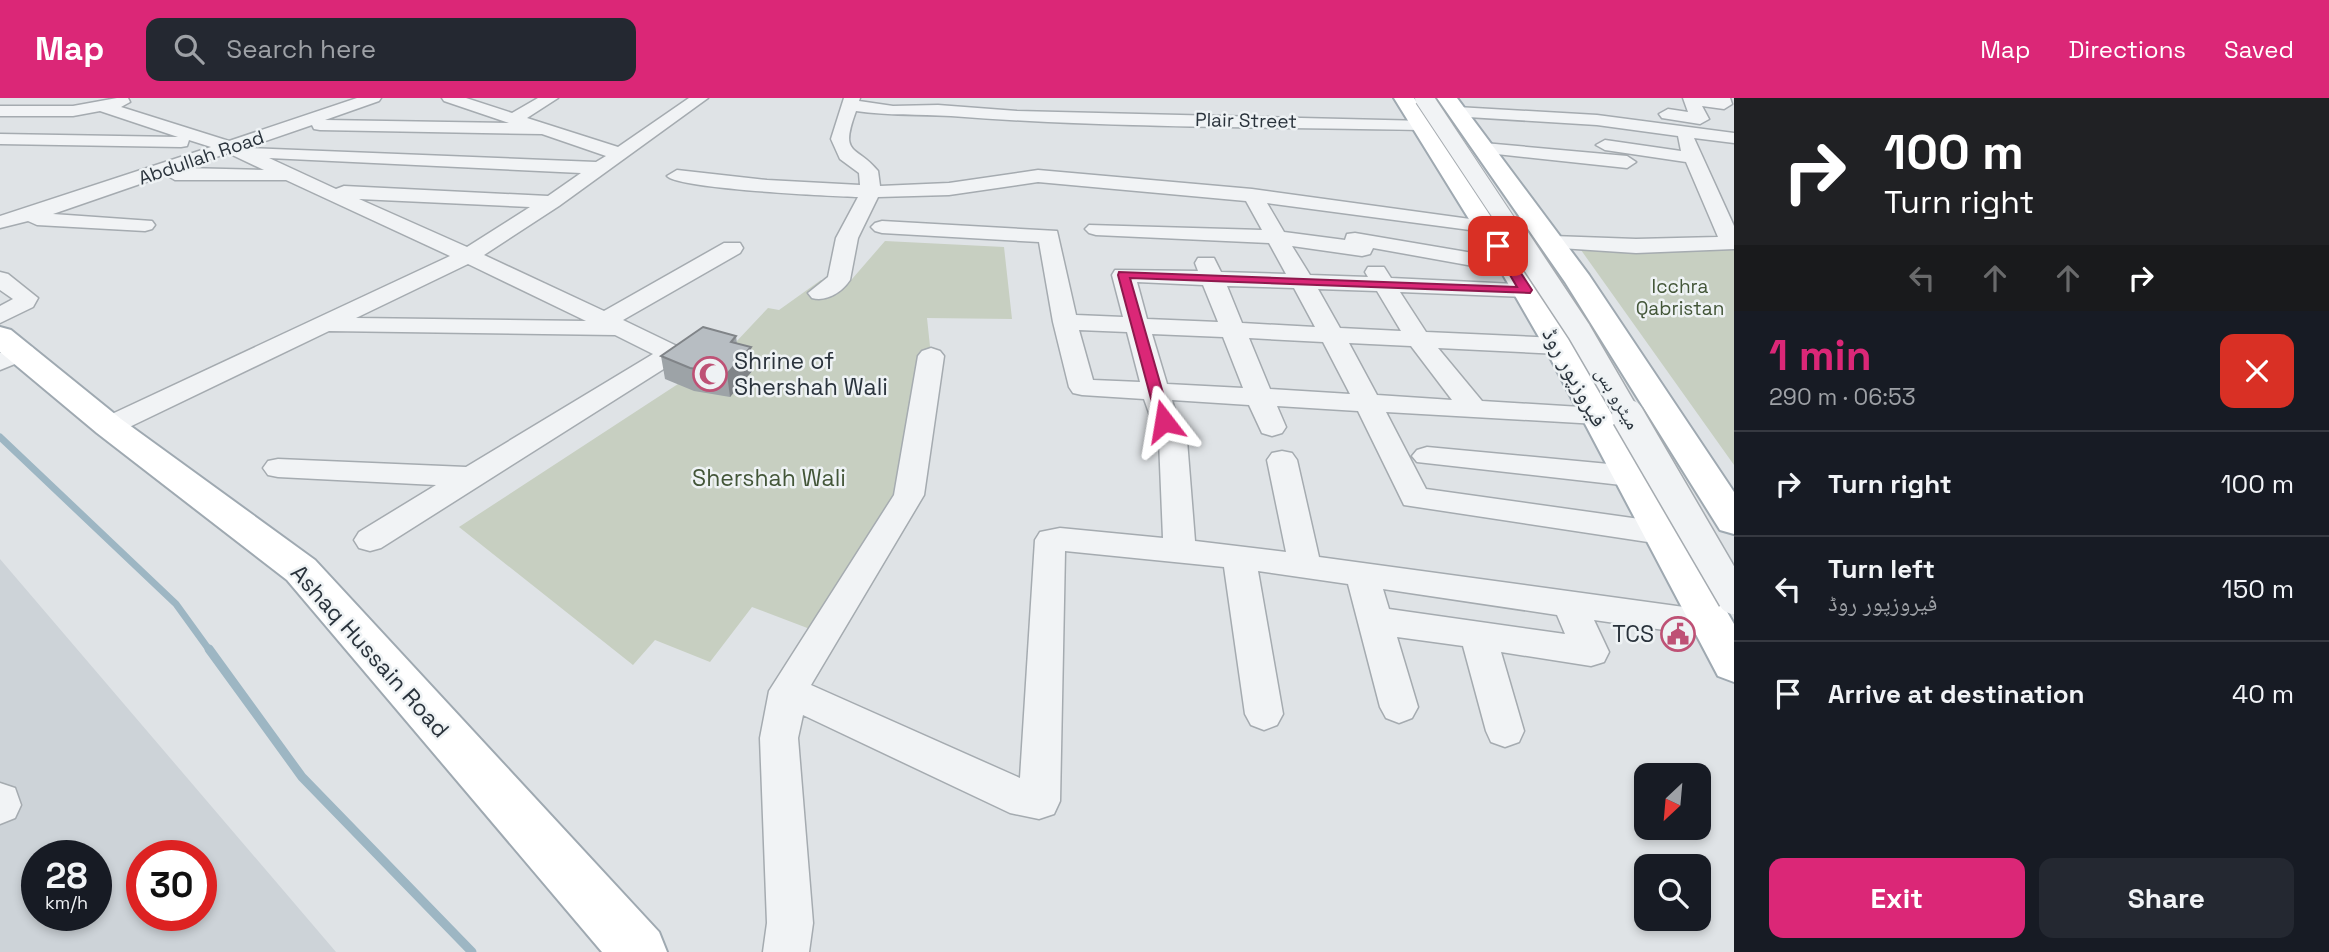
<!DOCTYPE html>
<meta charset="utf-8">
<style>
body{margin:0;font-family:"Space Grotesk","Noto Naskh Arabic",sans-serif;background:#242831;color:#f1f3f6;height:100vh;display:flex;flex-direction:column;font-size:26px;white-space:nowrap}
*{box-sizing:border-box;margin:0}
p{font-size:23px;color:#9ea1a6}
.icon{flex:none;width:38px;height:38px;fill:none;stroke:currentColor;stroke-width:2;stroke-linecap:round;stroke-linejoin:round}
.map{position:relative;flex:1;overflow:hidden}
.sheet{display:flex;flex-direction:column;background:#171b24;width:595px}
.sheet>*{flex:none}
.guide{background:#202124;color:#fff;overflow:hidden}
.needle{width:46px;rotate:206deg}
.buttons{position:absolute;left:1634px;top:665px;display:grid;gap:14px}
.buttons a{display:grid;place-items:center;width:77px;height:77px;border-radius:14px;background:#171b24;box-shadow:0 4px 10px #0003;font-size:35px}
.speed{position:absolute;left:21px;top:742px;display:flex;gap:14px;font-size:35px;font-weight:700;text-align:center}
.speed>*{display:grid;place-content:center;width:91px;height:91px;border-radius:50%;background:#171b24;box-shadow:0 4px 10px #0003;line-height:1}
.speed small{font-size:18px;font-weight:400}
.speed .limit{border:10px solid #d22;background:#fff;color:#111}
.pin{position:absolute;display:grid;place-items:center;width:60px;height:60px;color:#fff;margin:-30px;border-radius:14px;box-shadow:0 4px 10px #0006}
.me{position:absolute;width:77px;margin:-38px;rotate:346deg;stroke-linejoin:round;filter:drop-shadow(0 0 5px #0008)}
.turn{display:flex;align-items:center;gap:24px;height:147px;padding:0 35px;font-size:32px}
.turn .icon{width:91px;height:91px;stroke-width:2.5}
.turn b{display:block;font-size:49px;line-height:60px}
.lanes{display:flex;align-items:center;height:66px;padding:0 35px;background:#0003;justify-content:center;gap:35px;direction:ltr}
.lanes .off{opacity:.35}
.round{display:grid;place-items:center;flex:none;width:74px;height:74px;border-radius:14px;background:#242831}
.summary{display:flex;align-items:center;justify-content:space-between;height:119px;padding:0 35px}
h1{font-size:42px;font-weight:600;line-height:52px;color:#db2777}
.button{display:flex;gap:14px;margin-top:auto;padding:14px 35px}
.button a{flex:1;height:80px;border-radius:14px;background:#db2777;color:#fff;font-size:28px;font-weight:600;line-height:80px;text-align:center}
.button a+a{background:#242831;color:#f1f3f6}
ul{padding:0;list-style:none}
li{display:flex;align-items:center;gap:21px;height:105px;padding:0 35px;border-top:2px solid #363941}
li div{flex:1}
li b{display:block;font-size:26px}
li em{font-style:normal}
header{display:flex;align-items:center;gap:42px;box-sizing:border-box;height:98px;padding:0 35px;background:#db2777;color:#fff}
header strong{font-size:33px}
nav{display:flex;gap:38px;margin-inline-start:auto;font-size:24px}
.search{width:490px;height:63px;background:#242831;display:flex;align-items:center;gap:18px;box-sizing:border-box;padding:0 24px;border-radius:14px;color:#9ea1a6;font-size:26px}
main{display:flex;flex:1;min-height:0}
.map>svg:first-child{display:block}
.built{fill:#cdd3d8;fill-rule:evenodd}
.green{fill:#c7cfc1}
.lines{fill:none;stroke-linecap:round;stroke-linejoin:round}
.stream-far1{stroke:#9db6c3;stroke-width:7}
.stream{stroke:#9db6c3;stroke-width:9}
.minor-casing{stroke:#a5abb0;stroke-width:3}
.major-casing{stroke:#9fa9b1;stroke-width:4}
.minor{fill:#f1f3f5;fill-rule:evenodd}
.major{fill:#fff;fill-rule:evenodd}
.minor-bridge-far2-casing{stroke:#a5abb0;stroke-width:20;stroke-linecap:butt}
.minor-bridge-far1-casing{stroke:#a5abb0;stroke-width:27;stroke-linecap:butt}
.minor-bridge-casing{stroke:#a5abb0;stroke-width:35;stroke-linecap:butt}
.minor-bridge-far2{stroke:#f1f3f5;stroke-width:18}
.minor-bridge-far1{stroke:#f1f3f5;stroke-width:24}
.minor-bridge{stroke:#f1f3f5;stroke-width:32}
.wall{fill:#9da3a7}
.shaded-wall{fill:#808488}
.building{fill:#b7bdc2;stroke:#808488;stroke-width:2}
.route{fill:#db2777;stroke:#8e194d;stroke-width:2}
.labels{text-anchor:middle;stroke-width:5;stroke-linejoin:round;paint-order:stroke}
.far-street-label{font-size:19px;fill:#2a333c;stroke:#eef2f4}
.far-park-label{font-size:19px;fill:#435638;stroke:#eef2f4}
.poi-label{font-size:23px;fill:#2a333c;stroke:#eef2f4;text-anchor:start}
.street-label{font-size:23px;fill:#2a333c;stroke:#eef2f4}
.park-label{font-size:23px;fill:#435638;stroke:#eef2f4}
</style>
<header>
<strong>Map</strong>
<div class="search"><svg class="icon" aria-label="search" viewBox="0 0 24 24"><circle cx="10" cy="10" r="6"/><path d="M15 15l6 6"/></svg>Search here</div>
<nav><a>Map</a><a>Directions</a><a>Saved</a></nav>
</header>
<main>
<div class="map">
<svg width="1734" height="854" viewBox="0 0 1734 854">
<rect width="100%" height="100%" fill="#dfe3e6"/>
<path class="built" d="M 0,461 L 336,854 L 0,854 ZM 37,758 L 96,758 L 96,817 L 37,817 ZM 142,758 L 201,758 L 201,817 L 142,817 Z"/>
<path class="green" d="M 885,143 L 1004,149 L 1012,221 L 927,220 L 931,258 L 909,397 L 823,536 L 752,509 L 710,564 L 655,542 L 633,567 L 459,429 L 678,286 L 735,245 L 768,210 L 779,212 L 821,182 L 846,188 Z
M 1576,145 L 1734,145 L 1734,367 Z"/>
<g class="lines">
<path class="stream-far1" d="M 0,339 L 176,506 L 210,553"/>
<path class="stream" d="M 209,551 L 302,679 L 472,854"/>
<g class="minor-casing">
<path id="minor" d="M 117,0 L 128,0 L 130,4 L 121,9 L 229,43 L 357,0 L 381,0 L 379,3 L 325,22 L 509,25 L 444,3 L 442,0 L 466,0 L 512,15 L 538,0 L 558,0 L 527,20 L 618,49 L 689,0 L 708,0 L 559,108 L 484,157 L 604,213 L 724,145 L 740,145 L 743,150 L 740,155 L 623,222 L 681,250 L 685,255 L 681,260 L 381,450 L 370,453 L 359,450 L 354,442 L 359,434 L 436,387 L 278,379 L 268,377 L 263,370 L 268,363 L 278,361 L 466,369 L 653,256 L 615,237 L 329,233 L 119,334 L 109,336 L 99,334 L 95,328 L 99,322 L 450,158 L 286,82 L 175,82 L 166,77 L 53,116 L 152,123 L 155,127 L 152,131 L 145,133 L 37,127 L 28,123 L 0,130 L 0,118 L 211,49 L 189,42 L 187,48 L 181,49 L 0,46 L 0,36 L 178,39 L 100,13 L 73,18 L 0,18 L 0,8 L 73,8 ZM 312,27 L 314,31 L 320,32 L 542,36 L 606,58 L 596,64 L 245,50 ZM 228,55 L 264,72 L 184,70 ZM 269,60 L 581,75 L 548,98 L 344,88 L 336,91 ZM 359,101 L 530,109 L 467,149 ZM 468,166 L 586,223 L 356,220 Z
M 844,0 L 860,0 L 859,3 L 893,8 L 938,7 L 1017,13 L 1426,23 L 1429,27 L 1420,32 C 1264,29 1107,30 951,18 C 918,16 889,18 856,13 C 839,59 856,46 878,73 L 880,88 L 949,85 L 1038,72 L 1252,91 L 1492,124 L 1495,128 L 1492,132 L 1485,134 L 1267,105 L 1284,134 L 1345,142 L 1347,136 L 1355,135 L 1520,163 L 1523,168 L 1520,173 L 1512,175 L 1373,150 L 1370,156 L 1362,158 L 1292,148 L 1310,177 L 1368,179 L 1365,174 L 1368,169 L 1384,169 L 1391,180 L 1534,187 L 1538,192 L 1534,197 L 1526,199 L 1400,194 L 1426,234 L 1559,240 L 1568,243 L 1572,248 L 1568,253 L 1559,256 L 1438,250 L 1482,303 L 1597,310 L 1607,312 L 1611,318 L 1607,324 L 1597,326 L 1386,314 L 1426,391 L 1661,424 L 1672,427 L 1677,435 L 1672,443 L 1661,446 L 1404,407 L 1358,313 L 1277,308 L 1286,329 L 1282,335 L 1272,338 L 1262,335 L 1249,307 L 1172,302 L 1178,323 L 1174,329 L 1164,331 L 1154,329 L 1144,301 L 1082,297 L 1073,295 L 1069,289 L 1053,224 L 1039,144 L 882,135 L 875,133 L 871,129 L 875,125 L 882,123 L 1057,133 L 1076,217 L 1123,219 L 1112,177 L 1115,172 L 1198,173 L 1195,165 L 1198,160 L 1214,160 L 1221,174 L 1286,176 L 1269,145 L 1096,137 L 1089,135 L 1085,131 L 1089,127 L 1262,132 L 1246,103 L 1038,84 L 949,97 L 878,99 L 858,140 L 850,182 C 842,194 827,204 812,200 L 808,195 L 828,179 L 836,140 L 858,99 C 832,98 678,91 667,78 L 677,72 L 767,82 L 860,87 L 859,75 L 840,61 L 831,41 ZM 1137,184 L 1203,187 L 1218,224 L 1147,221 ZM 1227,188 L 1294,190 L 1315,229 L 1242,225 ZM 1318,191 L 1377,193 L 1401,233 L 1340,230 ZM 1079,232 L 1127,234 L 1140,284 L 1093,282 ZM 1152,236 L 1223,239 L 1243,290 L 1167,286 ZM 1249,240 L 1323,244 L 1350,296 L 1270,291 ZM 1349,245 L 1411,248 L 1452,302 L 1377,297 Z
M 1683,0 L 1730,0 L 1732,6 L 1724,11 L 1702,8 L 1709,21 L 1700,26 L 1662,20 L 1659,16 L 1668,11 L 1688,14 Z
M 1457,9 L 1597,17 L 1734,35 L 1734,45 L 1694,40 L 1734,128 L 1734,151 L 1636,155 L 1545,149 L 1542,144 L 1545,139 L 1553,138 L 1636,141 L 1718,139 L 1686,64 L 1605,52 L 1596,47 L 1605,42 L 1681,53 L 1678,38 L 1597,27 L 1451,18 L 1449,14 L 1451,10 Z
M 1484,45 L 1627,58 L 1636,64 L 1627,70 L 1478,54 L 1475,50 L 1478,46 Z
M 0,174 L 8,176 L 38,200 L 33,209 L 0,225 L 0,208 L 13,201 L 0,192 Z
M 23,246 L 32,249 L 36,254 L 32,259 L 0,272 L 0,255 Z
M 931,250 L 940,253 L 944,258 L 924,397 L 811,587 L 1020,680 L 1035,442 L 1040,434 L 1060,430 L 1163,440 L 1159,342 L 1163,336 L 1173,333 L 1183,336 L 1187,342 L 1195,443 L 1286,454 L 1267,362 L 1272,355 L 1282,353 L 1292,355 L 1297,362 L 1319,459 L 1713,513 L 1725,517 L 1730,526 L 1725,535 L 1713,539 L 1594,522 L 1609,554 L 1604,564 L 1591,568 L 1501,554 L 1524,633 L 1519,644 L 1505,649 L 1491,644 L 1486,633 L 1463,548 L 1397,539 L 1418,609 L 1412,620 L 1399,625 L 1386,620 L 1380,609 L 1348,486 L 1258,473 L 1283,616 L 1277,627 L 1264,632 L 1251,627 L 1245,616 L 1224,469 L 1065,453 L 1060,703 L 1054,716 L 1039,721 L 1010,715 L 803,617 L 798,640 L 813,825 L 809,854 L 763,854 L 767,825 L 760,640 L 769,593 L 894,397 L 918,258 L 922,253 ZM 1383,491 L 1557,517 L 1565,536 L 1389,511 Z
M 1427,349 L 1630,368 L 1641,371 L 1645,378 L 1641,385 L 1630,388 L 1417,364 L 1412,358 L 1417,352 Z
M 0,685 L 15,690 L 21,707 L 15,720 L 0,726 Z"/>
</g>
<g class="major-casing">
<path id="major" d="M 1394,0 L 1414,0 L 1526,168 L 1574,248 L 1734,526 L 1734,584 L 1718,578 L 1544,248 L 1498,168 Z
M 1437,0 L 1457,0 L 1589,177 L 1734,394 L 1734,436 L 1720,432 L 1565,184 Z
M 0,229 L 11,232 L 121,321 L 315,462 L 659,834 L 667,854 L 602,854 L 287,482 L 97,335 L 0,254 Z"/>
</g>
<use href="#minor" class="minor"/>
<use href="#major" class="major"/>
<g class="minor-bridge-far2-casing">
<path id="minor-bridge-far2" d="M 1424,0 L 1517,140"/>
</g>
<g class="minor-bridge-far1-casing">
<path id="minor-bridge-far1" d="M 1516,138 L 1579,233 L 1629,319"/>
</g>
<g class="minor-bridge-casing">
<path id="minor-bridge" d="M 1628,318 L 1734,500"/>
</g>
<use href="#minor-bridge-far2" class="minor-bridge-far2"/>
<use href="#minor-bridge-far1" class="minor-bridge-far1"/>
<use href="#minor-bridge" class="minor-bridge"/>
</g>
<path class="wall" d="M 736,238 L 737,246 L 753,272 L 730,299 L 694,293 L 665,281 L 661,258 Z"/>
<path class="shaded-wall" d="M 751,249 L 753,272 L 730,299 L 727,276 Z"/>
<path class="building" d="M 703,229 L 736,238 L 731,244 L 751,249 L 727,276 L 690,270 L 661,258 Z"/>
<path class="route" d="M 1494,146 L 1502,146 L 1532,192 L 1530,195 L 1130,180 L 1171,323 L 1164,327 L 1157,323 L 1118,177 L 1119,174 L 1517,189 L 1493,148 Z"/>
<defs>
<g id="mosque-ring" transform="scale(1.75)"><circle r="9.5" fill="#eef2f4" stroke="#be5175" stroke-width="1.5"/><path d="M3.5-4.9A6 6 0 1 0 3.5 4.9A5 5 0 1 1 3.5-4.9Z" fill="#be5175"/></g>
<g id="civic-ring" transform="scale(1.75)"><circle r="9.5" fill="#eef2f4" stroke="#be5175" stroke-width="1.5"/><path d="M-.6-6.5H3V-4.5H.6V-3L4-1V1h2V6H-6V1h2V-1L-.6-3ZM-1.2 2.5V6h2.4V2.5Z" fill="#be5175"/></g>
</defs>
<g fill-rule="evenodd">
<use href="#mosque-ring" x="710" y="276"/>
<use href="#civic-ring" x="1678" y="536"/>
</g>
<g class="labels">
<g class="far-street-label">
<text transform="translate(1246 22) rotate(1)" y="7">Plair Street</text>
<text transform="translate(201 59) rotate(-19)" y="7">Abdullah Road</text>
<text transform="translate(1618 300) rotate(60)" y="7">میٹرو بس</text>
</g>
<g class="far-park-label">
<text x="1680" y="195">Icchra<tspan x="1680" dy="22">Qabristan</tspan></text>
</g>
<g class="poi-label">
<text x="734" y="271">Shrine of<tspan x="734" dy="26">Shershah Wali</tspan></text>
<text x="1654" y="544" text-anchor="end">TCS</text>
</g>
<g class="street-label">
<text transform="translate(1575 279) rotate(61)" y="8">فیروزپور روڈ</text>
<text transform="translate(370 553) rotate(48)" y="8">Ashaq Hussain Road</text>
</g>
<g class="park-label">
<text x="769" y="388">Shershah Wali</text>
</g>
</g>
</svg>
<div class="buttons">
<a><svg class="needle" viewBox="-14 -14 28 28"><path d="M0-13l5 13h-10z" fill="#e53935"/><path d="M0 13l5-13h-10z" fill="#9ea1a6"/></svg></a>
<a><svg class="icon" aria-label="search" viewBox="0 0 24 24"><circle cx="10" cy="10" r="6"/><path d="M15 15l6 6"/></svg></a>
</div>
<div class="speed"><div>28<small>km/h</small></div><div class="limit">30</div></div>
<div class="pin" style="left:1498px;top:148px;background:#d93025"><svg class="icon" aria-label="arrive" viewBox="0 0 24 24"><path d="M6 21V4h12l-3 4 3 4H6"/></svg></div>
<svg class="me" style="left:1164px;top:323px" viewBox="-20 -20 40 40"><path d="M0-17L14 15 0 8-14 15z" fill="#db2777" stroke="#fff" stroke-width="4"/></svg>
</div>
<section class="sheet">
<div class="guide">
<div class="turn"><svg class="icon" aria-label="right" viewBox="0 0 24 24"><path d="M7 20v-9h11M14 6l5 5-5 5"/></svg><div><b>100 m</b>Turn right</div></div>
<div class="lanes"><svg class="icon off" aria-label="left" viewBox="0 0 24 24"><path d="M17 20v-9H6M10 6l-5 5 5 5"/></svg><svg class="icon off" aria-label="ahead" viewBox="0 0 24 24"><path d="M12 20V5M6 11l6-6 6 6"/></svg><svg class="icon off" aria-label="ahead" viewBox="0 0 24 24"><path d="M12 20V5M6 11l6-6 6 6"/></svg><svg class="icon" aria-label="right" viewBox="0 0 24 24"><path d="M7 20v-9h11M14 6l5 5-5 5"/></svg></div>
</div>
<div class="summary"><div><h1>1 min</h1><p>290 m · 06:53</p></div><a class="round" style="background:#d93025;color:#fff"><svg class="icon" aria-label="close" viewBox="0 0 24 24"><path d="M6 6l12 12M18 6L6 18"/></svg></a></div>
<ul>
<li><svg class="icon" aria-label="right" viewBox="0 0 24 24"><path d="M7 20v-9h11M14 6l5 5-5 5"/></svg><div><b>Turn right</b></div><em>100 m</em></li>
<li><svg class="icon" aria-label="left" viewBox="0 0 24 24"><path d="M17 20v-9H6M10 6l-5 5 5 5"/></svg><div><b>Turn left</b><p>فیروزپور روڈ</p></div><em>150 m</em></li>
<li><svg class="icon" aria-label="arrive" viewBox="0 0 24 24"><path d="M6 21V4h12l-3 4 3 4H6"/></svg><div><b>Arrive at destination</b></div><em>40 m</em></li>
</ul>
<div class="button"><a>Exit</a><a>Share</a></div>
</section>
</main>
